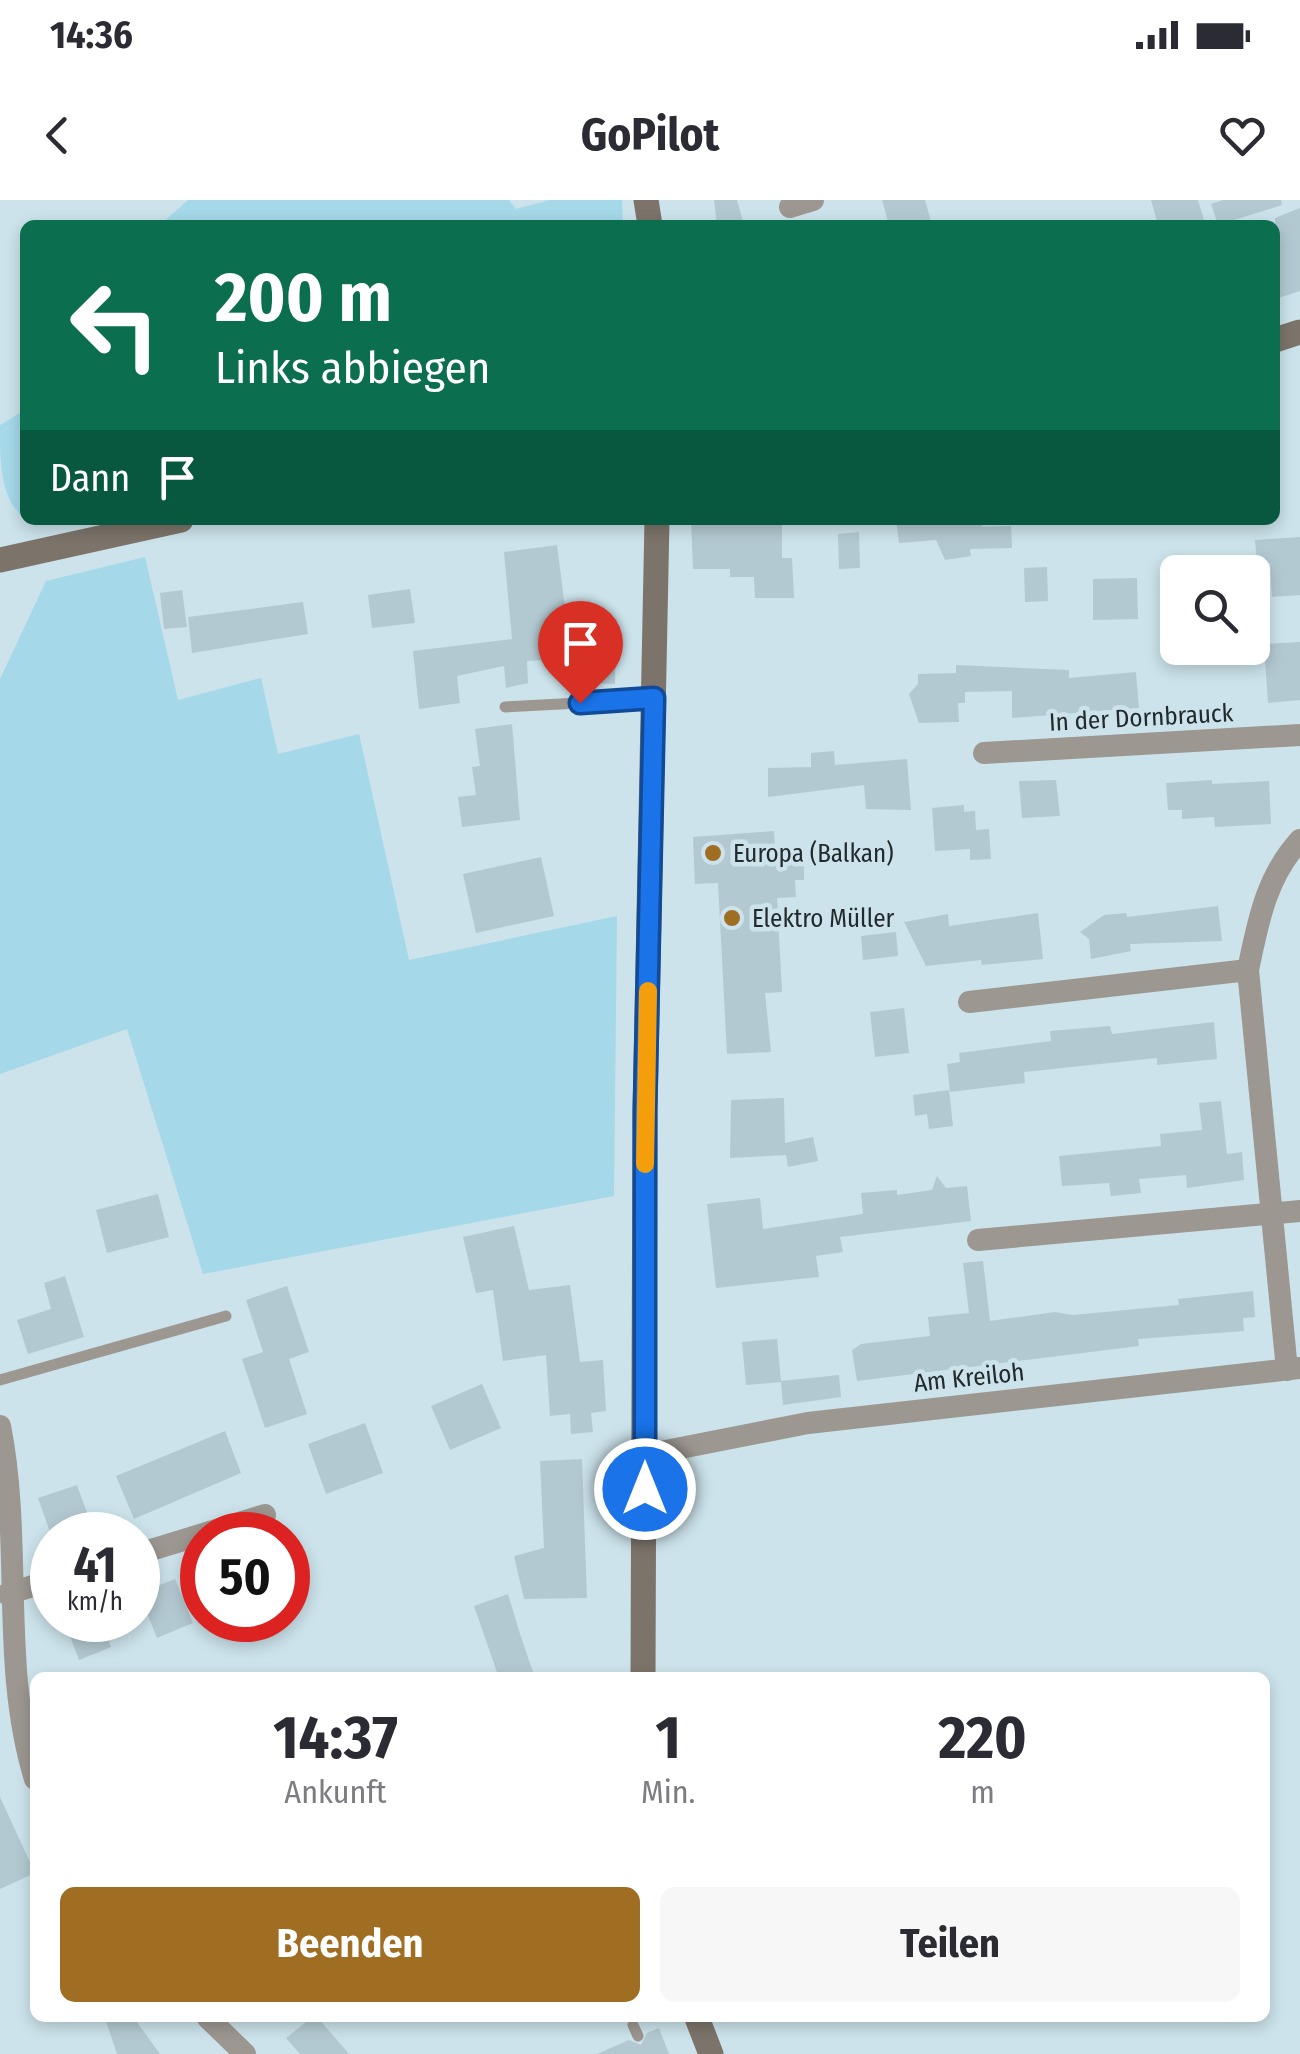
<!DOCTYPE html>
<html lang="de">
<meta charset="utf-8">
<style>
body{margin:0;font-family:"Fira Sans Condensed",sans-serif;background:#f7f7f7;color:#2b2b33;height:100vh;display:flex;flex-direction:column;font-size:38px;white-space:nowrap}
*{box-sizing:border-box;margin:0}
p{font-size:32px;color:#7c7c81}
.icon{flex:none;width:55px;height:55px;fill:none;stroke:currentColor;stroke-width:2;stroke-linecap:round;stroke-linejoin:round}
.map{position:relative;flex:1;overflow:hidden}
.side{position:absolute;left:30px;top:1472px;width:1240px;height:350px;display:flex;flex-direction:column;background:#fff;border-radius:15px;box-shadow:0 5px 15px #0003}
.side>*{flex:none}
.top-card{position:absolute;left:20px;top:20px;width:1260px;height:305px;border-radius:15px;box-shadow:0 5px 15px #0003;background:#0b6e4f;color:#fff;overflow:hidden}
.buttons{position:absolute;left:1160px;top:355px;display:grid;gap:20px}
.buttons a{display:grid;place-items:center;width:110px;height:110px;border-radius:15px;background:#fff;box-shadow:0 5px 15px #0003;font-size:50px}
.speed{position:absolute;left:30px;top:1312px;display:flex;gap:20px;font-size:50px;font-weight:700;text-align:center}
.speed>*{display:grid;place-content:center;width:130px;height:130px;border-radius:50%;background:#fff;box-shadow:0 5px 15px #0003;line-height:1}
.speed small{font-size:25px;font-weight:400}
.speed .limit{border:15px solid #d22;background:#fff;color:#111}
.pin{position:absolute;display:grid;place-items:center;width:85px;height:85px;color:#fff;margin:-102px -42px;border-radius:50% 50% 50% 0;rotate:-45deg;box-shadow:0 0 10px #0007}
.pin .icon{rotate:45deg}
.me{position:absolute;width:110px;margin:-55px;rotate:0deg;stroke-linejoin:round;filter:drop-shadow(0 0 8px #0008)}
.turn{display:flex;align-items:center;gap:35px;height:210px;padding:0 30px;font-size:45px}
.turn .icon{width:130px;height:130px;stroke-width:2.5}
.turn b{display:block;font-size:70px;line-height:85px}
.then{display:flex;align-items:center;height:95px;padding:0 30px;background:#0003;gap:20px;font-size:38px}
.eta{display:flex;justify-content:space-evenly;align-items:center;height:170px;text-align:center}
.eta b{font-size:60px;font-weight:700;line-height:70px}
.primary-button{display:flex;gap:20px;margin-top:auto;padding:20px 30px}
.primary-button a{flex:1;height:115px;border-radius:15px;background:#a06e23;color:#fff;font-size:40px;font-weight:700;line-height:115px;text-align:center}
.primary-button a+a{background:#f7f7f7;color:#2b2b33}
.status{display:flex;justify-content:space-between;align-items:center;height:70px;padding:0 50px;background:#fff;direction:ltr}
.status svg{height:28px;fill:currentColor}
header{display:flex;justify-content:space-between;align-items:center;height:130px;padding:0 30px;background:#fff;font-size:45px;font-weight:700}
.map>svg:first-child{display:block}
.green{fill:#a5d8e8}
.building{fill:#b3c9d1}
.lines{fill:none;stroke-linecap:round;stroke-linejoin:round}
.service{stroke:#9c9790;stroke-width:11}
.minor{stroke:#9c9790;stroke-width:22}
.secondary{stroke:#7c746a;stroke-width:25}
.route-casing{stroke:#114b97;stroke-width:25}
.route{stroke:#1a73e8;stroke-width:18}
.slow{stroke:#f59e0b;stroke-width:18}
.poi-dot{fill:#a06e23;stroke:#cce3eb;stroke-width:4}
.labels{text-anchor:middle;stroke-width:9;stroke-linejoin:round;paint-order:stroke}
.street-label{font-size:25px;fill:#222a2d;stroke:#cce3eb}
.poi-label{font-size:25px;fill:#222a2d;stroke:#cce3eb;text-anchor:start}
</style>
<div class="status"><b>14:36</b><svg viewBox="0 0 49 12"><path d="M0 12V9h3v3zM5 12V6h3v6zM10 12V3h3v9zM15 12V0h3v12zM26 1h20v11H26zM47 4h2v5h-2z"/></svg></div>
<header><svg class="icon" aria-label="back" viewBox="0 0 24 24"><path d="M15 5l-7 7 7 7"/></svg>GoPilot<svg class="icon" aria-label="heart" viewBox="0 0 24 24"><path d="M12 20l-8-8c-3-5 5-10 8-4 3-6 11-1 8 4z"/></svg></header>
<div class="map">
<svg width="1300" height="1854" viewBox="0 0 1300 1854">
<rect width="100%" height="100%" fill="#cce3eb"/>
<path class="green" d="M 188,0 L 509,0 L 516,9 L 550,0 L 622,0 L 623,25 L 160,25 Z
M 25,210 L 25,319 C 0,298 0,264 0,225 Z
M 145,357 L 178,500 L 261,478 L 278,554 L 359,534 L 409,760 L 617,716 L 614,996 L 203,1074 L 127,829 L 0,874 L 0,479 L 46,381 Z"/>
<path class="building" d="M 714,0 L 737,0 L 744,25 L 717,25 Z
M 882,0 L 925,0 L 932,25 L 889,25 Z
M 1151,0 L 1198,0 L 1204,20 L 1158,25 Z
M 1223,0 L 1281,0 L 1282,5 L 1218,25 L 1211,4 Z
M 1300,8 L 1300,91 L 1275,99 L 1275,18 Z
M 691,320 L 782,320 L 782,358 L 792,358 L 794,398 L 755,398 L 754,377 L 730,377 L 730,369 L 693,369 Z
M 896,320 L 981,320 L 982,327 L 1011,326 L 1012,348 L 970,349 L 971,356 L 945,360 L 936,340 L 899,343 Z
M 859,332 L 860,368 L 839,369 L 838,334 Z
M 1300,337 L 1300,395 L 1272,397 L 1270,363 L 1257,364 L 1255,340 Z
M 557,345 L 568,431 L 584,429 L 584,436 L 616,437 L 615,484 L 576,483 L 577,458 L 527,461 L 528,483 L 506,488 L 504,466 L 457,476 L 460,503 L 419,509 L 413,451 L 512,439 L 504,352 Z
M 1047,367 L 1048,401 L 1025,402 L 1024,368 Z
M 1137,378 L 1138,419 L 1093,420 L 1093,379 Z
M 410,389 L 415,423 L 372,428 L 368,395 Z
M 182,390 L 187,427 L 164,429 L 160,393 Z
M 303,402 L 308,434 L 192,453 L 188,417 Z
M 1300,442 L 1300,500 L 1268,503 L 1264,444 Z
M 956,465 L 1069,470 L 1069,478 L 1136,472 L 1139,508 L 1012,518 L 1012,491 L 965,492 L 965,503 L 958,503 L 959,522 L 919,523 L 909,494 L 918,484 L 918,474 L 956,473 Z
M 512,524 L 520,620 L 462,627 L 458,597 L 476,595 L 472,567 L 480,566 L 475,529 Z
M 834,551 L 835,565 L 907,559 L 911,610 L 866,609 L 864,585 L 768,597 L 768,568 L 811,567 L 811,553 Z
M 1056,580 L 1060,616 L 1022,618 L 1019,581 Z
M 1212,580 L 1212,584 L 1269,581 L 1271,624 L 1215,627 L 1214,617 L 1182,619 L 1182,610 L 1168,610 L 1166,583 Z
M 964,605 L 964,612 L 975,611 L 976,630 L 989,629 L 991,659 L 970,660 L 970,649 L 935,651 L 932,608 Z
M 774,631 L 775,650 L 804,649 L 804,680 L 795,680 L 796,697 L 777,698 L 782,792 L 765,793 L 771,852 L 727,854 L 718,683 L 695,684 L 693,637 Z
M 541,657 L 554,716 L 476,733 L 463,674 Z
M 1218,706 L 1222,741 L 1130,744 L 1131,751 L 1091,759 L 1089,739 L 1080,732 L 1104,715 L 1126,713 L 1127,717 Z
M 1038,713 L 1043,759 L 982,765 L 981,760 L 926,766 L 904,722 L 948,714 L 949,726 Z
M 896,732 L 898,756 L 863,760 L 861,736 Z
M 904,808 L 909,853 L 875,857 L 870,812 Z
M 1214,822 L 1217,859 L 1157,865 L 1157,858 L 1024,872 L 1025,883 L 950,892 L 947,864 L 960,862 L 959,853 L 1051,841 L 1050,831 L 1110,826 L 1112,834 Z
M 949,890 L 953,926 L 929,929 L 927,914 L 915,916 L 913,895 Z
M 784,898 L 785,943 L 813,937 L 818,961 L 788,967 L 786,955 L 730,958 L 731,900 Z
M 1221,901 L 1227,954 L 1242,952 L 1244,980 L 1187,988 L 1186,975 L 1139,979 L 1141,993 L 1111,996 L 1109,983 L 1062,986 L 1059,956 L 1161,946 L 1160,934 L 1202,930 L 1199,903 Z
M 937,976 L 946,988 L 967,986 L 971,1021 L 840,1037 L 843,1052 L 816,1056 L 819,1077 L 716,1088 L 707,1004 L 760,998 L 763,1029 L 863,1014 L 861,993 L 897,990 L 897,995 L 932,990 Z
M 158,994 L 169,1037 L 107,1053 L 96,1010 Z
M 514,1026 L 529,1090 L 570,1085 L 580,1162 L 603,1160 L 606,1211 L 591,1213 L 593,1232 L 571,1234 L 570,1214 L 550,1216 L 546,1155 L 503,1161 L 493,1090 L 476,1093 L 463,1037 Z
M 983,1061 L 990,1121 L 1055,1112 L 1073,1115 L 1179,1105 L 1178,1099 L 1253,1091 L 1255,1117 L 1243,1118 L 1244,1131 L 1138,1139 L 1139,1146 L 857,1181 L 852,1150 L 861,1144 L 930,1136 L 928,1117 L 969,1113 L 963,1063 Z
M 65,1076 L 84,1137 L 28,1154 L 17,1120 L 51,1109 L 44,1083 Z
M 287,1086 L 309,1152 L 289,1159 L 307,1214 L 265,1228 L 242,1159 L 263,1152 L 246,1100 Z
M 777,1139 L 781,1181 L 839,1175 L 841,1197 L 783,1205 L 781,1182 L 746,1185 L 742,1142 Z
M 482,1184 L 501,1228 L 450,1250 L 431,1206 Z
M 365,1223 L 383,1273 L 326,1294 L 308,1244 Z
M 225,1231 L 241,1273 L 134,1319 L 116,1276 Z
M 582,1259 L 587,1398 L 524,1399 L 514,1356 L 544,1348 L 540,1261 Z
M 77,1285 L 95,1335 L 51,1335 L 38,1298 Z
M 175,1379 L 193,1423 L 157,1438 L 139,1393 Z
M 508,1394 L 520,1434 L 535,1478 L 499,1478 L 474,1406 Z
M 64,1420 L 101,1420 L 111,1447 L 79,1460 Z
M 0,1597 L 35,1673 L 0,1689 Z
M 105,1818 L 134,1818 L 160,1854 L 117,1854 Z
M 311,1818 L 318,1818 L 349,1854 L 300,1854 L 286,1838 Z
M 659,1828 L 669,1854 L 597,1854 L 629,1840 L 641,1845 L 647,1833 Z"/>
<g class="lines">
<path class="service" d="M 505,507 L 655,499
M 0,1180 L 226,1116
M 633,1825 L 638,1836"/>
<path class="minor" d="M 790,7 L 813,0
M 984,553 L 1300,535
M 969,802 L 1248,770
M 978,1040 L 1300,1011
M 1287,1170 L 1248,770 C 1258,722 1266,677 1300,640
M 0,1226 C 23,1342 0,1466 35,1579
M 645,1255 L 808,1223 L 1300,1168
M 138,1354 L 265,1315
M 7,1394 L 52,1380
M 208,1818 L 245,1854"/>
<path class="secondary" d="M 646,0 L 650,25
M 1275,140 L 1300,132
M 0,360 L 181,320
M 643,1478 L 645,911 L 657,320
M 697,1818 L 711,1854"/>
</g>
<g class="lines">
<g class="route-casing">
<path id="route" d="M 580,503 L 654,498 L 645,910 L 645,1289"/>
</g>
<use href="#route" class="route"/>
<path class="slow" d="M 645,964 L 648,791"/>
</g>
<g class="poi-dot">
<circle cx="713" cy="653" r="10"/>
<circle cx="732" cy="718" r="10"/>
</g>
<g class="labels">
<g class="street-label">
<text transform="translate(1141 517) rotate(-3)" y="9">In der Dornbrauck</text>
<text transform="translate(969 1177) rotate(-6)" y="9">Am Kreiloh</text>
</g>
<g class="poi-label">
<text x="733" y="662">Europa (Balkan)</text>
<text x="752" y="727">Elektro Müller</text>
</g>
</g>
</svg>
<div class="buttons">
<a><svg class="icon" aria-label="search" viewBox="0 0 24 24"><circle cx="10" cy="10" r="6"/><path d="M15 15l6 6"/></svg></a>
</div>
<div class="speed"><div>41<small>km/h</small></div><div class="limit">50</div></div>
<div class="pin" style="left:580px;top:503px;background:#d93025"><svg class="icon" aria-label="arrive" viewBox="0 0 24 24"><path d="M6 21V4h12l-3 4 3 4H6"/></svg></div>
<svg class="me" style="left:645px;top:1289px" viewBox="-20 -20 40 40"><circle r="17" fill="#1a73e8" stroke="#fff" stroke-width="3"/><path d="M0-11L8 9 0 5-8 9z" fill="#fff"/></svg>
<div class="top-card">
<div class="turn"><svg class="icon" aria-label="left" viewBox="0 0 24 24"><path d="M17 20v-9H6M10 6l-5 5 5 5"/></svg><div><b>200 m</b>Links abbiegen</div></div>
<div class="then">Dann<svg class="icon" aria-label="arrive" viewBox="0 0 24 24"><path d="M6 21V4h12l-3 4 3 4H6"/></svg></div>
</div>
<section class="side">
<div class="eta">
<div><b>14:37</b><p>Ankunft</p></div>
<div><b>1</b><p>Min.</p></div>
<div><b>220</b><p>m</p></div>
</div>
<div class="primary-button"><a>Beenden</a><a>Teilen</a></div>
</section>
</div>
